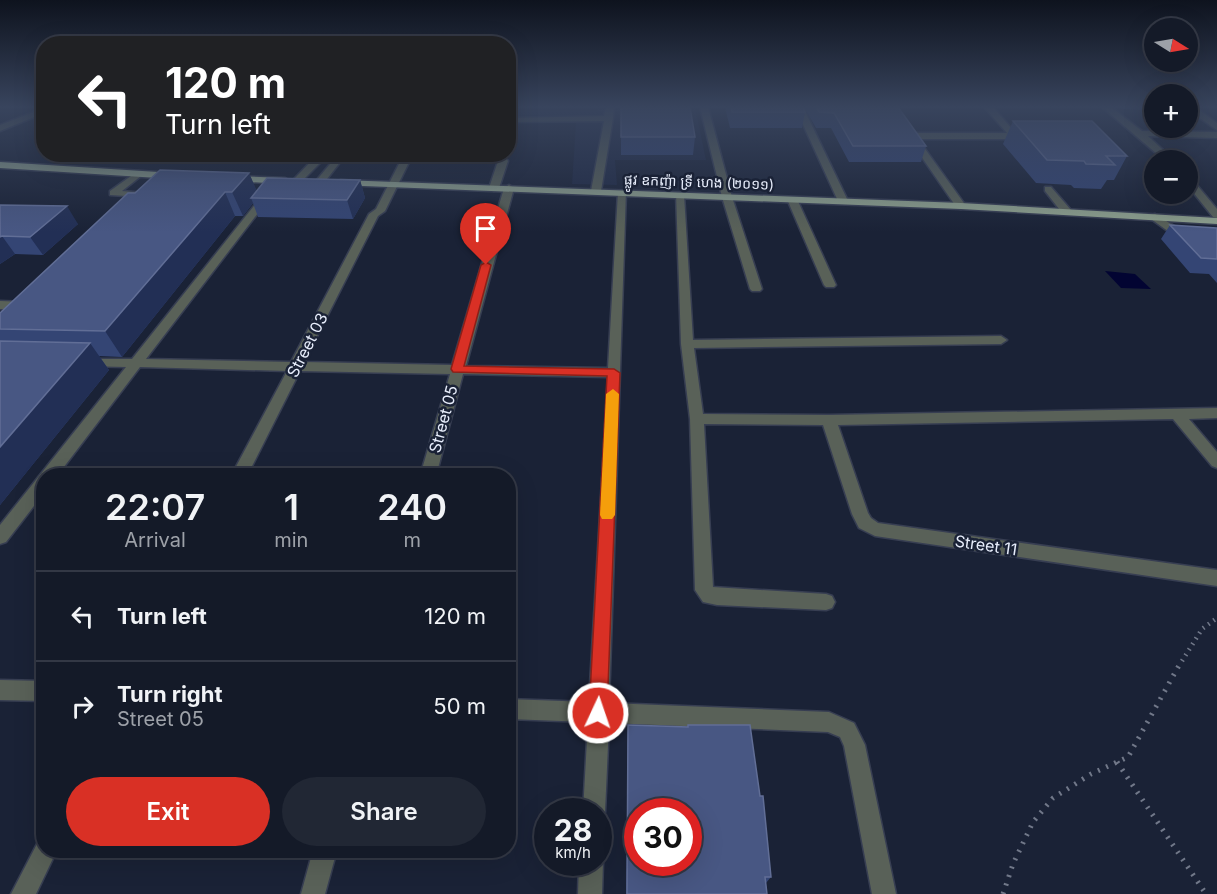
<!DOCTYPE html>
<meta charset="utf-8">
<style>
body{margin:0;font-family:Inter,"Noto Sans Khmer",sans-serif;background:#212734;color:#f1f3f6;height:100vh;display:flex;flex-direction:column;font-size:22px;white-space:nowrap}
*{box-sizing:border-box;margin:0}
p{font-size:20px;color:#9da1a8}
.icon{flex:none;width:33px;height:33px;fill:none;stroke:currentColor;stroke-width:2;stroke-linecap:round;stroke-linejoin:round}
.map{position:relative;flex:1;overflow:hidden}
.sheet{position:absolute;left:36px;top:468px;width:480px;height:390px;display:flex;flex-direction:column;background:#141a28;border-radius:24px;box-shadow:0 6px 24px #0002,0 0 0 2px #333845}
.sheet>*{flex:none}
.top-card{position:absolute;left:36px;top:36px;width:480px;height:126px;border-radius:24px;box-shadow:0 6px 24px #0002,0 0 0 2px #333845;background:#202124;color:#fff;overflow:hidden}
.needle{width:39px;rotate:101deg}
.buttons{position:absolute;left:1144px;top:18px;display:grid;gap:12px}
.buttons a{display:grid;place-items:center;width:54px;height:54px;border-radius:50%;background:#141a28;box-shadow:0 6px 24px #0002,0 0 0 2px #333845;font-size:30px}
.speed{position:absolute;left:534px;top:798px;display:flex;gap:12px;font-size:30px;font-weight:700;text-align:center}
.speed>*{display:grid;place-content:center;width:78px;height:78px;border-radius:50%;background:#141a28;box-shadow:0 6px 24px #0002,0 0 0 2px #333845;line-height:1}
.speed small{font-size:15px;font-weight:400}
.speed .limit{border:9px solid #d22;background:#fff;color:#111}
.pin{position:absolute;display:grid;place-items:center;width:51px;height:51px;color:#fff;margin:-62px -26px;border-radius:50% 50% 50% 0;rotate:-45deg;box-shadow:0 0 6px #0007}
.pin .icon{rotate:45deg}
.me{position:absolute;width:66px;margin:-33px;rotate:3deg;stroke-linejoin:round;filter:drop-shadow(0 0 4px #0008)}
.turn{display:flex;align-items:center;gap:21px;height:126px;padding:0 30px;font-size:27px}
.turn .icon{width:78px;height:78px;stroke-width:2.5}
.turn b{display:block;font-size:42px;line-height:51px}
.eta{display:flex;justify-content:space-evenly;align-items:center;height:102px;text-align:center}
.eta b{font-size:36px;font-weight:600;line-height:42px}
.button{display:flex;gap:12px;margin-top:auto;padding:12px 30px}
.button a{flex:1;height:69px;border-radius:36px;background:#d93025;color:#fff;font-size:24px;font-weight:600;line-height:69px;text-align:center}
.button a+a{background:#212734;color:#f1f3f6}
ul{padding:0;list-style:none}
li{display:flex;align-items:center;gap:18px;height:90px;padding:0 30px;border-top:2px solid #333845}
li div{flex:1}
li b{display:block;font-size:22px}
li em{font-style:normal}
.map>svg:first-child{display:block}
.built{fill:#1f2944}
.water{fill:#020432}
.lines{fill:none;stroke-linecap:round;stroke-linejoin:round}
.minor-casing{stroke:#373e52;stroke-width:3}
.major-casing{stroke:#373e52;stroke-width:3}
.path-far1{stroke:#717889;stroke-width:4.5;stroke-dasharray:1.5 5;stroke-linecap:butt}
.path{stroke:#717889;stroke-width:5;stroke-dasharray:2 7;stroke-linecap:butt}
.minor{fill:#596158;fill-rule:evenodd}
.major{fill:#8ea08d;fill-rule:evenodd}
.wall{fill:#344574}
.shaded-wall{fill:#222f55}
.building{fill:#485783;stroke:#616e96;stroke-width:1.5;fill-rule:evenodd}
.route{fill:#d93025;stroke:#8d1f18;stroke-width:1.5}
.slow{fill:#f59e0b}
.labels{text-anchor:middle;stroke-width:5;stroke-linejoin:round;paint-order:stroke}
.far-street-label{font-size:14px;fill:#e7edfb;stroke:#1a2236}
.street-label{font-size:16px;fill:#e7edfb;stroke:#1a2236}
</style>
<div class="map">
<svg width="1217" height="894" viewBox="0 0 1217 894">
<rect width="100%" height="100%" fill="#1a2236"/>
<path class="built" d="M 599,107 L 695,107 L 706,160 L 615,160 L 617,185 L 572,184 L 576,123 L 509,123 L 510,111 L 598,111 Z"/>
<path class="water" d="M 1105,271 L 1135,274 L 1151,289 L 1121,288 Z"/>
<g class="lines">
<g class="minor-casing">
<path id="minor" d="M 606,107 L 614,107 L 613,118 L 601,191 L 596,194 L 591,191 L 604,121 L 508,122 L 508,118 L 604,116 Z
M 700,107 L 708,107 L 732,197 L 762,289 L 760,291 L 752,291 L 750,289 L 722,197 Z
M 795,107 L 803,107 L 848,201 L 847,203 L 838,201 Z
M 887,107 L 895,107 L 914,133 L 1007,133 L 984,107 L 993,107 L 1018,136 L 1014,139 L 918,139 L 966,206 L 961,209 L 957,208 Z
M 1102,107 L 1111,107 L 1142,131 L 1217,132 L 1217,138 L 1148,136 L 1174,160 L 1164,160 Z
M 1188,107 L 1195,107 L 1217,123 L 1217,130 L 1188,110 Z
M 44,108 L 44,113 L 0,131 L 0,125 Z
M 318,154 L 345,156 L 323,184 L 315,182 L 335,158 L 327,156 L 300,183 L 294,183 L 294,179 Z
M 404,154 L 413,154 L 385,211 L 378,216 L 304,362 L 452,365 L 504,188 L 509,185 L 514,188 L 466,366 L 608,368 L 618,192 L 626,190 L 609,703 L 829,712 L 854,723 L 865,745 L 896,894 L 872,894 L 844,746 L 840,737 L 828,732 L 609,723 L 605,812 L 602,820 L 598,821 L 598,812 L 583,812 L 588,722 L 508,719 L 508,699 L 589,702 L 608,377 L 463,374 L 436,476 L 420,476 L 450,374 L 300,371 L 247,476 L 231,476 L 287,371 L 140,367 L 57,476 L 44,476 L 44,493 L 6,542 L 0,544 L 0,525 L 126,367 L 83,366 L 78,365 L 76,362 L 78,359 L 132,359 L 265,192 L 271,192 L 271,196 L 146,359 L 291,362 L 369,214 L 376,209 Z
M 489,154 L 503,154 L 508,161 L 499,188 L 494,191 L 489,188 L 498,161 Z
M 138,171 L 141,172 L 141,176 L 122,191 L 143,193 L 143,197 L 110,195 L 110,191 Z
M 1188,177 L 1191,178 L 1217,209 L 1217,218 L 1213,217 L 1188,186 Z
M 1045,187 L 1051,187 L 1071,210 L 1071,214 L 1063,214 L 1045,191 Z
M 676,193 L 684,195 L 693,340 L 1001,336 L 1007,340 L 1001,344 L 694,348 L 703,414 L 829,415 L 1217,408 L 1217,418 L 1189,419 L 1217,452 L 1217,468 L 1212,466 L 1173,419 L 838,425 L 868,513 L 871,518 L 878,523 L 1217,570 L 1217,586 L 875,536 L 859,528 L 852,514 L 823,425 L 704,424 L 713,587 L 826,594 L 832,596 L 835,602 L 832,608 L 826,610 L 717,605 L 703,602 L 695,590 L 690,419 L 681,344 Z
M 789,197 L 797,199 L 836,285 L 834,287 L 826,287 L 824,285 L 787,199 Z
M 1155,214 L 1179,229 L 1217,233 L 1217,239 L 1172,234 L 1151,219 L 1151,215 Z
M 0,301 L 27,302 L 33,306 L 27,310 L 0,309 Z
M 0,680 L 44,681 L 44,701 L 0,700 Z
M 44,839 L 44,850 L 57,850 L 36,894 L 11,894 L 38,842 Z
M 313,850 L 337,850 L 325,894 L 301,894 Z
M 598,853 L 603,862 L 602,894 L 578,894 L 579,862 L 598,862 Z"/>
</g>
<g class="major-casing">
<path id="major" d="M 0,162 L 174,173 L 179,176 L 174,179 L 0,168 Z
M 234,176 L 285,178 L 290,181 L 285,184 L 231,181 L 231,177 Z
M 341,180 L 961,203 L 1217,218 L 1217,224 L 961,209 L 338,185 L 338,181 Z"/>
</g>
<path class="path-far1" d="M 1182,661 L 1202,629 L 1217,618"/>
<path class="path" d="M 1117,762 L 1206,894
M 1003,894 L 1013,864 L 1033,822 L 1053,798 L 1091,774 L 1128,757 L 1182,660"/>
<use href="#minor" class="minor"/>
<use href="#major" class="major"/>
</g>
<path class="wall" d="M 621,107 L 695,137 L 693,155 L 621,155 Z
M 725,107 L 803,107 L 805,112 L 802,128 L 730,128 Z
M 804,107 L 898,107 L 926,146 L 921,162 L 849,162 L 831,128 L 816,128 Z
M 1121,107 L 1154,107 L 1153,110 L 1123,109 Z
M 1013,121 L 1127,156 L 1114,180 L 1107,180 L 1101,189 L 1074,188 L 1071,185 L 1036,183 L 1003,144 Z
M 249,173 L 256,190 L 360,180 L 365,198 L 353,219 L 258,217 L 253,203 L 243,216 L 235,216 L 122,357 L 99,356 L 109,370 L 0,505 L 0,313 L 135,193 Z
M 0,205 L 78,224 L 43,255 L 15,254 L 0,264 Z
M 1170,225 L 1217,228 L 1217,283 L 1209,274 L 1190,273 L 1161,239 Z
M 628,725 L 687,727 L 688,725 L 771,877 L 766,883 L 767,894 L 626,894 Z"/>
<path class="shaded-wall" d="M 249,173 L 259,196 L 251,198 L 253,203 L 243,216 L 232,192 Z
M 360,180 L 365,198 L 353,219 L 347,200 Z
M 225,192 L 235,216 L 122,357 L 105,331 Z
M 67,206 L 78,224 L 43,255 L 30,237 Z
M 2,236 L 15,254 L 0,264 L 0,237 Z
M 90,343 L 109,370 L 0,505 L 0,447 Z"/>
<path class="building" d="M 621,107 L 690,107 L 695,137 L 621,137 Z
M 731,107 L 803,107 L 805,112 L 732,112 Z
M 816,107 L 898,107 L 926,146 L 853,146 L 834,113 L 819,112 Z
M 1013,121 L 1092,121 L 1127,156 L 1106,156 L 1115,165 L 1086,164 L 1084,161 L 1047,160 Z
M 160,170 L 249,173 L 232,192 L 225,192 L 105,331 L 0,329 L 0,313 L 128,193 L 135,193 Z
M 267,178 L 360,180 L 347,200 L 251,198 Z
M 0,205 L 67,206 L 30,237 L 2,236 L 0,237 Z
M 1170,225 L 1217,228 L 1217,259 L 1201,258 Z
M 0,341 L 90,343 L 0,447 Z
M 628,725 L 688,727 L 688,725 L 750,725 L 760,796 L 763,796 L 771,877 L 765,877 L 767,894 L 627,894 ZM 638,812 L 688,812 L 688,862 L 638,862 Z"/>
<linearGradient id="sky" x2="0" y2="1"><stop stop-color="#0e131e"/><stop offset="0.46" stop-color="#38445d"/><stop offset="1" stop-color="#38445d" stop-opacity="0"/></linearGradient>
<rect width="1217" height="232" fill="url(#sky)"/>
<path class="route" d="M 486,262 L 491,265 L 464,366 L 614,369 L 620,373 L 607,713 L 605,720 L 598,722 L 591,720 L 589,713 L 607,376 L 453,372 L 451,369 L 481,265 Z"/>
<path class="slow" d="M 613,389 L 619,394 L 615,515 L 612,519 L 602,519 L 600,515 L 606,394 Z"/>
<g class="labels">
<g class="far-street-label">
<text transform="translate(699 182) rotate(2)" y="5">ផ្លូវ ឧកញ៉ា ទ្រី ហេង (២០១១)</text>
</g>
<g class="street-label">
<text transform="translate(307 345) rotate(-63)" y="6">Street 03</text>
<text transform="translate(443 419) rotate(-75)" y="6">Street 05</text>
<text transform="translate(986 545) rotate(8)" y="6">Street 11</text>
</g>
</g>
</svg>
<div class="buttons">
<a><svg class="needle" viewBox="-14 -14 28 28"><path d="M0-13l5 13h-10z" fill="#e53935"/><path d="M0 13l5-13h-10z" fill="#9da1a8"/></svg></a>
<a>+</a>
<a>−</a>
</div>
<div class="speed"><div>28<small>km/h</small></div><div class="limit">30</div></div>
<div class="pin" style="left:486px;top:265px;background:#d93025"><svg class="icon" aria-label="arrive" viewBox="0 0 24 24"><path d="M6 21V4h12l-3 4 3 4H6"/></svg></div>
<svg class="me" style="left:598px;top:713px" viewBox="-20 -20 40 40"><circle r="17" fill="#d93025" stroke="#fff" stroke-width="3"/><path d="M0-11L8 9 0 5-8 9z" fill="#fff"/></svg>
<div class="top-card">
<div class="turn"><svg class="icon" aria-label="left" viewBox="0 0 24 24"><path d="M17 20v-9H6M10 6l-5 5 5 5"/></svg><div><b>120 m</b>Turn left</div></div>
</div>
<section class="sheet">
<div class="eta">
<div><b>22:07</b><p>Arrival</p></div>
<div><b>1</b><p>min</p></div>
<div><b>240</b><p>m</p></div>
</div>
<ul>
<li><svg class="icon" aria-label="left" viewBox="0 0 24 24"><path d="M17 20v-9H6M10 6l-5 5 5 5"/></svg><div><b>Turn left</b></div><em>120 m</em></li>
<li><svg class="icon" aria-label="right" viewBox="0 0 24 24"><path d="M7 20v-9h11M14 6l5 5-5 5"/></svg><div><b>Turn right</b><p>Street 05</p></div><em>50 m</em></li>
</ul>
<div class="button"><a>Exit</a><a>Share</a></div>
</section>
</div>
